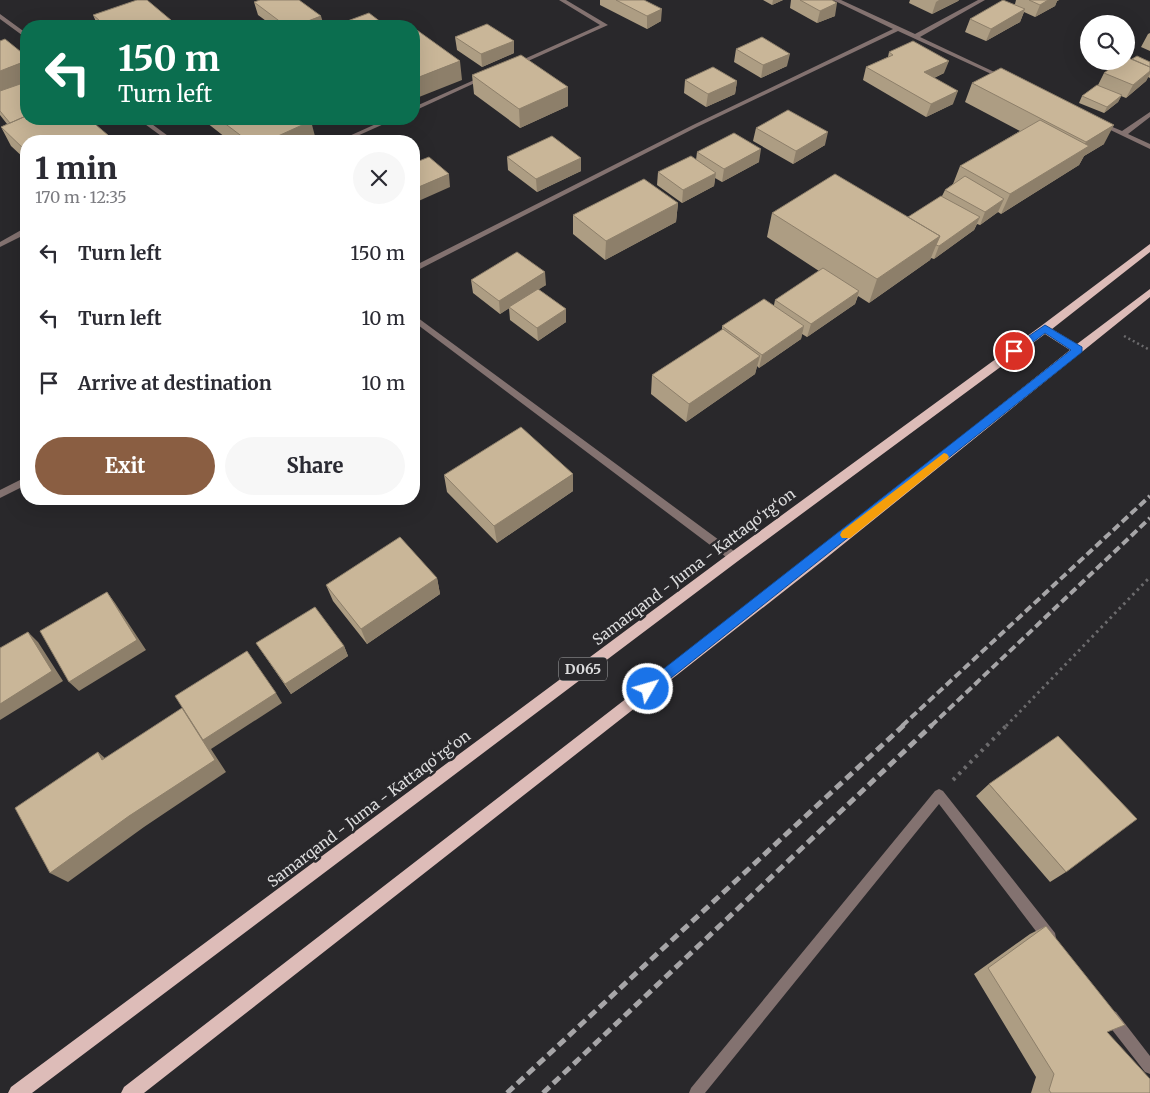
<!DOCTYPE html>
<meta charset="utf-8">
<style>
body{margin:0;font-family:Merriweather,serif;background:#f7f7f7;color:#2b2b33;height:100vh;display:flex;flex-direction:column;font-size:19px;white-space:nowrap}
*{box-sizing:border-box;margin:0}
p{font-size:16px;color:#7c7c81}
.icon{flex:none;width:28px;height:28px;fill:none;stroke:currentColor;stroke-width:2;stroke-linecap:round;stroke-linejoin:round}
.map{position:relative;flex:1;overflow:hidden}
.drawer{position:absolute;left:20px;top:135px;width:400px;height:370px;display:flex;flex-direction:column;background:#fff;border-radius:20px;box-shadow:0 5px 20px #0002}
.drawer>*{flex:none}
.hud{position:absolute;left:20px;top:20px;width:400px;height:105px;border-radius:20px;box-shadow:0 5px 20px #0002;background:#0b6e4f;color:#fff;overflow:hidden}
.buttons{position:absolute;left:1080px;top:15px;display:grid;gap:10px}
.buttons a{display:grid;place-items:center;width:55px;height:55px;border-radius:50%;background:#fff;box-shadow:0 5px 20px #0002;font-size:25px}
.pin{position:absolute;display:grid;place-items:center;width:42px;height:42px;color:#fff;margin:-21px;border:2px solid #fff;border-radius:50%;box-shadow:0 1px 5px #0007}
.me{position:absolute;width:55px;margin:-28px;rotate:52deg;stroke-linejoin:round;filter:drop-shadow(0 0 4px #0008)}
.turn{display:flex;align-items:center;gap:18px;height:105px;padding:0 15px;font-size:22px}
.turn .icon{width:65px;height:65px;stroke-width:2.5}
.turn b{display:block;font-size:35px;line-height:42px}
.round{display:grid;place-items:center;flex:none;width:52px;height:52px;border-radius:26px;background:#f7f7f7}
.overview{display:flex;align-items:center;justify-content:space-between;height:85px;padding:0 15px}
h1{font-size:30px;font-weight:800;line-height:38px}
.action{display:flex;gap:10px;margin-top:auto;padding:10px 15px}
.action a{flex:1;height:58px;border-radius:30px;background:#8a5e42;color:#fff;font-size:20px;font-weight:800;line-height:58px;text-align:center}
.action a+a{background:#f7f7f7;color:#2b2b33}
ul{padding:0;list-style:none}
li{display:flex;align-items:center;gap:15px;height:65px;padding:0 15px}
li div{flex:1}
li b{display:block;font-size:19px}
li em{font-style:normal}
.map>svg:first-child{display:block}
.lines{fill:none;stroke-linecap:round;stroke-linejoin:round}
.path-far2{stroke:#6c6b6d;stroke-width:2.5;stroke-dasharray:2 3;stroke-linecap:butt}
.path-far1{stroke:#6c6b6d;stroke-width:3;stroke-dasharray:2.5 4;stroke-linecap:butt}
.path{stroke:#6c6b6d;stroke-width:4;stroke-dasharray:3 5;stroke-linecap:butt}
.service{fill:#837270;fill-rule:evenodd}
.minor{fill:#837270;fill-rule:evenodd}
.primary{fill:#ddbcb8;fill-rule:evenodd}
.rail-far1{stroke:#a6a5a7;stroke-width:4;stroke-dasharray:8 4;stroke-linecap:butt}
.rail{stroke:#a6a5a7;stroke-width:5;stroke-dasharray:9 5;stroke-linecap:butt}
.wall{fill:#ad9d83}
.shaded-wall{fill:#8d7f6a}
.building{fill:#c9b698;stroke:#8d7f6a}
.route{fill:#1a73e8;stroke:#114b97}
.slow{fill:#f59e0b}
.labels{text-anchor:middle;stroke-width:5;stroke-linejoin:round;paint-order:stroke}
.shield{fill:#29282b;stroke:#a6a6a8;stroke-width:1}
.shield-label{font-size:14px;font-weight:bold;fill:#dcdcdd}
.street-label{font-size:15px;fill:#dcdcdd;stroke:#29282b}
</style>
<div class="map">
<svg width="1150" height="1093" viewBox="0 0 1150 1093">
<rect width="100%" height="100%" fill="#29282b"/>
<g class="lines">
<path class="path-far2" d="M 1124,336 L 1150,350"/>
<path class="path-far1" d="M 1006,726 L 1150,577"/>
<path class="path" d="M 953,780 L 1007,725"/>
<path class="service" d="M 559,0 L 566,0 L 608,25 L 517,66 L 513,66 L 513,64 L 600,25 Z
M 833,0 L 841,0 L 915,34 L 978,0 L 985,0 L 920,37 L 1005,77 L 1000,78 L 898,31 L 697,127 L 414,272 L 414,266 L 693,125 L 893,29 Z
M 483,76 L 488,77 L 414,111 L 414,107 Z
M 1150,112 L 1150,117 L 1128,134 L 1150,144 L 1150,149 L 1098,124 L 1103,123 L 1122,131 Z
M 387,119 L 395,119 L 346,141 L 338,141 Z
M 23,229 L 26,229 L 26,234 L 0,247 L 0,242 Z
M 26,477 L 26,485 L 0,498 L 0,490 Z"/>
<path class="minor" d="M 0,14 L 26,33 L 26,38 L 0,19 Z
M 138,119 L 145,119 L 175,141 L 168,141 Z
M 414,315 L 738,554 L 739,557 L 738,560 L 730,560 L 414,322 Z
M 939,789 L 943,791 L 1055,933 L 1056,938 L 1055,943 L 1050,944 L 1045,943 L 939,804 L 705,1093 L 689,1093 L 691,1088 L 935,791 Z
M 1111,1010 L 1116,1012 L 1150,1056 L 1150,1074 L 1145,1072 L 1106,1022 L 1104,1017 L 1106,1012 Z"/>
<path class="primary" d="M 1150,244 L 1150,252 L 1052,329 L 1077,344 L 1150,289 L 1150,297 L 825,559 L 144,1093 L 121,1093 L 124,1087 L 817,551 L 1070,350 L 1045,334 L 738,561 L 32,1093 L 8,1093 L 11,1087 L 730,553 L 1041,326 Z"/>
<path class="rail-far1" d="M 902,726 L 1150,496
M 931,726 L 1150,518"/>
<path class="rail" d="M 507,1093 L 904,725
M 543,1093 L 932,725"/>
</g>
<path class="wall" d="M 600,0 L 644,0 L 661,21 L 647,29 L 600,5 Z
M 763,0 L 783,0 L 772,5 Z
M 791,0 L 832,0 L 835,16 L 817,23 L 790,8 Z
M 910,0 L 959,0 L 958,1 L 932,14 L 909,3 Z
M 1016,0 L 1059,0 L 1057,1 L 1055,6 L 1035,17 L 1024,12 L 1020,22 L 986,41 L 965,32 L 970,19 L 1015,4 Z
M 254,2 L 324,26 L 273,26 L 258,15 Z
M 93,15 L 178,26 L 98,26 Z
M 1150,33 L 1150,51 L 1141,47 L 1148,34 Z
M 455,37 L 514,41 L 514,53 L 482,67 L 457,50 Z
M 0,41 L 26,141 L 26,160 L 11,146 L 1,127 L 7,124 L 0,115 Z
M 736,49 L 787,66 L 761,78 L 734,62 Z
M 889,52 L 944,73 L 934,78 L 953,104 L 926,117 L 863,80 L 866,67 L 888,57 Z
M 1132,59 L 1150,62 L 1150,78 L 1148,77 L 1146,81 L 1126,98 L 1121,96 L 1118,102 L 1104,113 L 1079,103 L 1082,96 L 1098,85 L 1104,73 Z
M 472,75 L 568,87 L 568,106 L 520,128 L 474,94 Z
M 685,80 L 737,81 L 735,94 L 706,107 L 684,93 Z
M 972,83 L 1104,144 L 1084,156 L 1079,165 L 1001,214 L 998,212 L 980,225 L 977,224 L 974,230 L 934,259 L 931,258 L 930,260 L 869,303 L 858,296 L 855,304 L 807,337 L 802,334 L 801,339 L 759,368 L 757,366 L 755,374 L 686,422 L 651,394 L 652,375 L 722,330 L 722,326 L 774,305 L 775,300 L 819,271 L 767,237 L 772,213 L 908,217 L 942,196 L 945,190 L 953,184 L 960,166 L 1020,131 L 965,102 Z
M 202,119 L 308,119 L 316,140 L 313,141 L 230,141 Z
M 756,128 L 825,145 L 793,164 L 753,141 Z
M 697,152 L 759,162 L 722,182 L 715,178 L 714,186 L 682,203 L 657,185 L 658,172 L 696,160 Z
M 507,157 L 581,158 L 581,171 L 537,192 L 508,170 Z
M 678,203 L 676,222 L 605,260 L 573,234 L 573,215 Z
M 471,280 L 546,285 L 538,289 L 566,309 L 566,322 L 538,341 L 510,320 L 509,308 L 500,314 L 473,293 Z
M 444,475 L 573,491 L 497,543 L 447,492 Z
M 437,578 L 440,594 L 367,644 L 333,601 L 326,585 Z
M 256,643 L 344,646 L 348,656 L 291,694 Z
M 989,784 L 1066,872 L 1050,882 L 976,796 Z
M 1046,926 L 1107,1032 L 1150,1093 L 1031,1093 L 1036,1077 L 974,974 L 1030,934 Z"/>
<path class="shaded-wall" d="M 773,0 L 783,0 L 772,5 Z
M 939,0 L 959,0 L 958,1 L 932,14 L 936,2 Z
M 1048,0 L 1059,0 L 1057,1 L 1055,6 L 1035,17 L 1040,5 Z
M 837,3 L 835,16 L 817,23 L 820,11 Z
M 662,9 L 661,21 L 647,29 L 647,16 Z
M 1025,9 L 1020,22 L 986,41 L 991,29 Z
M 321,16 L 324,26 L 295,26 Z
M 514,41 L 514,53 L 482,67 L 481,54 Z
M 790,54 L 787,66 L 761,78 L 763,65 Z
M 26,61 L 26,83 L 0,93 L 0,71 Z
M 460,61 L 462,80 L 414,99 L 414,79 Z
M 949,61 L 944,73 L 920,85 L 924,72 Z
M 1150,71 L 1150,74 L 1146,81 L 1126,98 L 1133,85 Z
M 737,81 L 735,94 L 706,107 L 708,94 Z
M 568,87 L 568,106 L 520,128 L 519,109 Z
M 958,91 L 953,104 L 926,117 L 931,104 Z
M 1122,95 L 1118,102 L 1104,113 L 1107,107 Z
M 311,121 L 316,140 L 313,141 L 267,141 Z
M 1114,125 L 1104,144 L 1084,156 L 1079,165 L 1001,214 L 1010,194 L 1081,151 L 1086,142 Z
M 828,132 L 825,145 L 793,164 L 796,151 Z
M 761,149 L 759,162 L 722,182 L 724,169 Z
M 581,158 L 581,171 L 537,192 L 536,179 Z
M 716,173 L 714,186 L 682,203 L 683,190 Z
M 449,174 L 450,187 L 414,203 L 414,189 Z
M 1004,199 L 998,212 L 980,225 L 985,212 Z
M 678,203 L 676,222 L 605,260 L 606,241 Z
M 980,217 L 974,230 L 934,259 L 939,246 Z
M 940,236 L 930,260 L 869,303 L 877,279 Z
M 545,272 L 546,285 L 500,314 L 499,301 Z
M 859,291 L 855,304 L 807,337 L 811,324 Z
M 566,309 L 566,322 L 538,341 L 537,328 Z
M 804,326 L 801,339 L 759,368 L 762,355 Z
M 760,356 L 755,374 L 686,422 L 689,404 Z
M 573,474 L 573,491 L 497,543 L 494,526 Z
M 437,578 L 440,594 L 367,644 L 361,629 Z
M 107,592 L 115,603 L 146,650 L 79,691 L 69,682 Z
M 28,632 L 38,642 L 63,681 L 0,720 L 0,704 Z
M 344,646 L 348,656 L 291,694 L 285,684 Z
M 276,693 L 282,703 L 211,749 L 226,772 L 144,827 L 68,882 L 50,873 L 182,708 L 193,721 Z
M 98,752 L 113,765 L 102,760 Z"/>
<path class="building" d="M 137,0 L 147,0 L 178,26 L 106,26 L 93,15 Z
M 260,0 L 299,0 L 321,16 L 295,26 L 286,26 L 254,2 Z
M 616,0 L 644,0 L 662,9 L 647,16 Z
M 800,0 L 832,0 L 837,3 L 820,11 Z
M 1003,0 L 1025,9 L 991,29 L 970,19 Z
M 1029,0 L 1048,0 L 1040,5 Z
M 369,13 L 386,26 L 334,26 Z
M 407,23 L 412,26 L 397,26 Z
M 487,24 L 514,41 L 481,54 L 455,37 Z
M 414,28 L 460,61 L 414,79 Z
M 762,37 L 790,54 L 763,65 L 736,49 Z
M 5,39 L 26,56 L 26,61 L 0,71 L 0,41 Z
M 913,41 L 949,61 L 924,72 L 958,91 L 931,104 L 866,67 L 893,55 L 889,52 Z
M 521,55 L 568,87 L 519,109 L 472,75 Z
M 1137,56 L 1150,62 L 1150,67 L 1132,59 Z
M 1126,57 L 1150,67 L 1150,71 L 1133,85 L 1104,73 L 1120,61 L 1126,61 Z
M 713,67 L 737,81 L 708,94 L 685,80 Z
M 1001,68 L 1114,125 L 1086,142 L 972,83 Z
M 26,82 L 26,116 L 10,123 L 0,111 L 0,91 Z
M 1097,85 L 1122,95 L 1107,107 L 1082,96 Z
M 788,110 L 828,132 L 796,151 L 756,128 Z
M 26,116 L 26,119 L 89,119 L 115,141 L 26,141 L 26,151 L 1,127 Z
M 219,119 L 308,119 L 311,121 L 267,141 L 248,141 Z
M 1040,120 L 1089,146 L 1010,194 L 960,166 Z
M 734,133 L 761,149 L 724,169 L 697,152 Z
M 552,136 L 581,158 L 536,179 L 507,157 Z
M 691,156 L 716,173 L 683,190 L 658,172 Z
M 429,157 L 449,174 L 414,189 L 414,163 Z
M 835,174 L 940,236 L 877,279 L 772,213 Z
M 965,176 L 1004,199 L 985,212 L 945,190 Z
M 644,179 L 678,203 L 606,241 L 573,215 Z
M 941,196 L 980,217 L 939,246 L 936,245 L 940,236 L 908,217 Z
M 517,252 L 545,272 L 499,301 L 471,280 Z
M 823,268 L 859,291 L 811,324 L 775,300 Z
M 538,289 L 566,309 L 537,328 L 509,307 Z
M 764,299 L 804,326 L 762,355 L 722,326 Z
M 723,329 L 760,356 L 689,404 L 652,375 Z
M 521,427 L 573,474 L 494,526 L 444,475 Z
M 400,537 L 437,578 L 361,629 L 326,585 Z
M 107,592 L 137,640 L 69,682 L 40,631 Z
M 315,607 L 344,646 L 285,684 L 256,643 Z
M 28,632 L 52,671 L 0,704 L 0,648 Z
M 247,651 L 276,693 L 203,740 L 175,696 Z
M 182,708 L 215,760 L 129,816 L 50,873 L 15,808 L 98,752 L 102,760 Z
M 1058,736 L 1137,819 L 1066,872 L 989,784 Z
M 1046,926 L 1125,1025 L 1107,1032 L 1150,1079 L 1150,1093 L 1051,1093 L 1049,1090 L 1054,1074 L 988,968 Z"/>
<path class="route" d="M 1045,325 L 1082,347 L 1082,352 L 652,693 L 648,695 L 643,693 L 642,689 L 643,685 L 1071,350 L 1045,333 L 1017,354 L 1010,354 L 1010,349 Z"/>
<path class="slow" d="M 944,453 L 947,454 L 949,457 L 947,460 L 850,538 L 842,538 L 840,535 L 842,531 Z"/>
<g class="labels">
<rect class="shield" x="559" y="657.5" width="48" height="23" rx="4"/>
<g class="shield-label">
<text x="583" y="674">D065</text>
</g>
<g class="street-label">
<text transform="translate(694 567) rotate(-37)" y="5">Samarqand - Juma - Kattaqo‘rg‘on</text>
<text transform="translate(369 809) rotate(-37)" y="5">Samarqand - Juma - Kattaqo‘rg‘on</text>
</g>
</g>
</svg>
<div class="buttons">
<a><svg class="icon" aria-label="search" viewBox="0 0 24 24"><circle cx="10" cy="10" r="6"/><path d="M15 15l6 6"/></svg></a>
</div>
<div class="pin" style="left:1014px;top:351px;background:#d93025"><svg class="icon" aria-label="arrive" viewBox="0 0 24 24"><path d="M6 21V4h12l-3 4 3 4H6"/></svg></div>
<svg class="me" style="left:648px;top:689px" viewBox="-20 -20 40 40"><circle r="17" fill="#1a73e8" stroke="#fff" stroke-width="3"/><path d="M0-11L8 9 0 5-8 9z" fill="#fff"/></svg>
<div class="hud">
<div class="turn"><svg class="icon" aria-label="left" viewBox="0 0 24 24"><path d="M17 20v-9H6M10 6l-5 5 5 5"/></svg><div><b>150 m</b>Turn left</div></div>
</div>
<section class="drawer">
<div class="overview"><div><h1>1 min</h1><p>170 m · 12:35</p></div><a class="round"><svg class="icon" aria-label="close" viewBox="0 0 24 24"><path d="M6 6l12 12M18 6L6 18"/></svg></a></div>
<ul>
<li><svg class="icon" aria-label="left" viewBox="0 0 24 24"><path d="M17 20v-9H6M10 6l-5 5 5 5"/></svg><div><b>Turn left</b></div><em>150 m</em></li>
<li><svg class="icon" aria-label="left" viewBox="0 0 24 24"><path d="M17 20v-9H6M10 6l-5 5 5 5"/></svg><div><b>Turn left</b></div><em>10 m</em></li>
<li><svg class="icon" aria-label="arrive" viewBox="0 0 24 24"><path d="M6 21V4h12l-3 4 3 4H6"/></svg><div><b>Arrive at destination</b></div><em>10 m</em></li>
</ul>
<div class="action"><a>Exit</a><a>Share</a></div>
</section>
</div>
